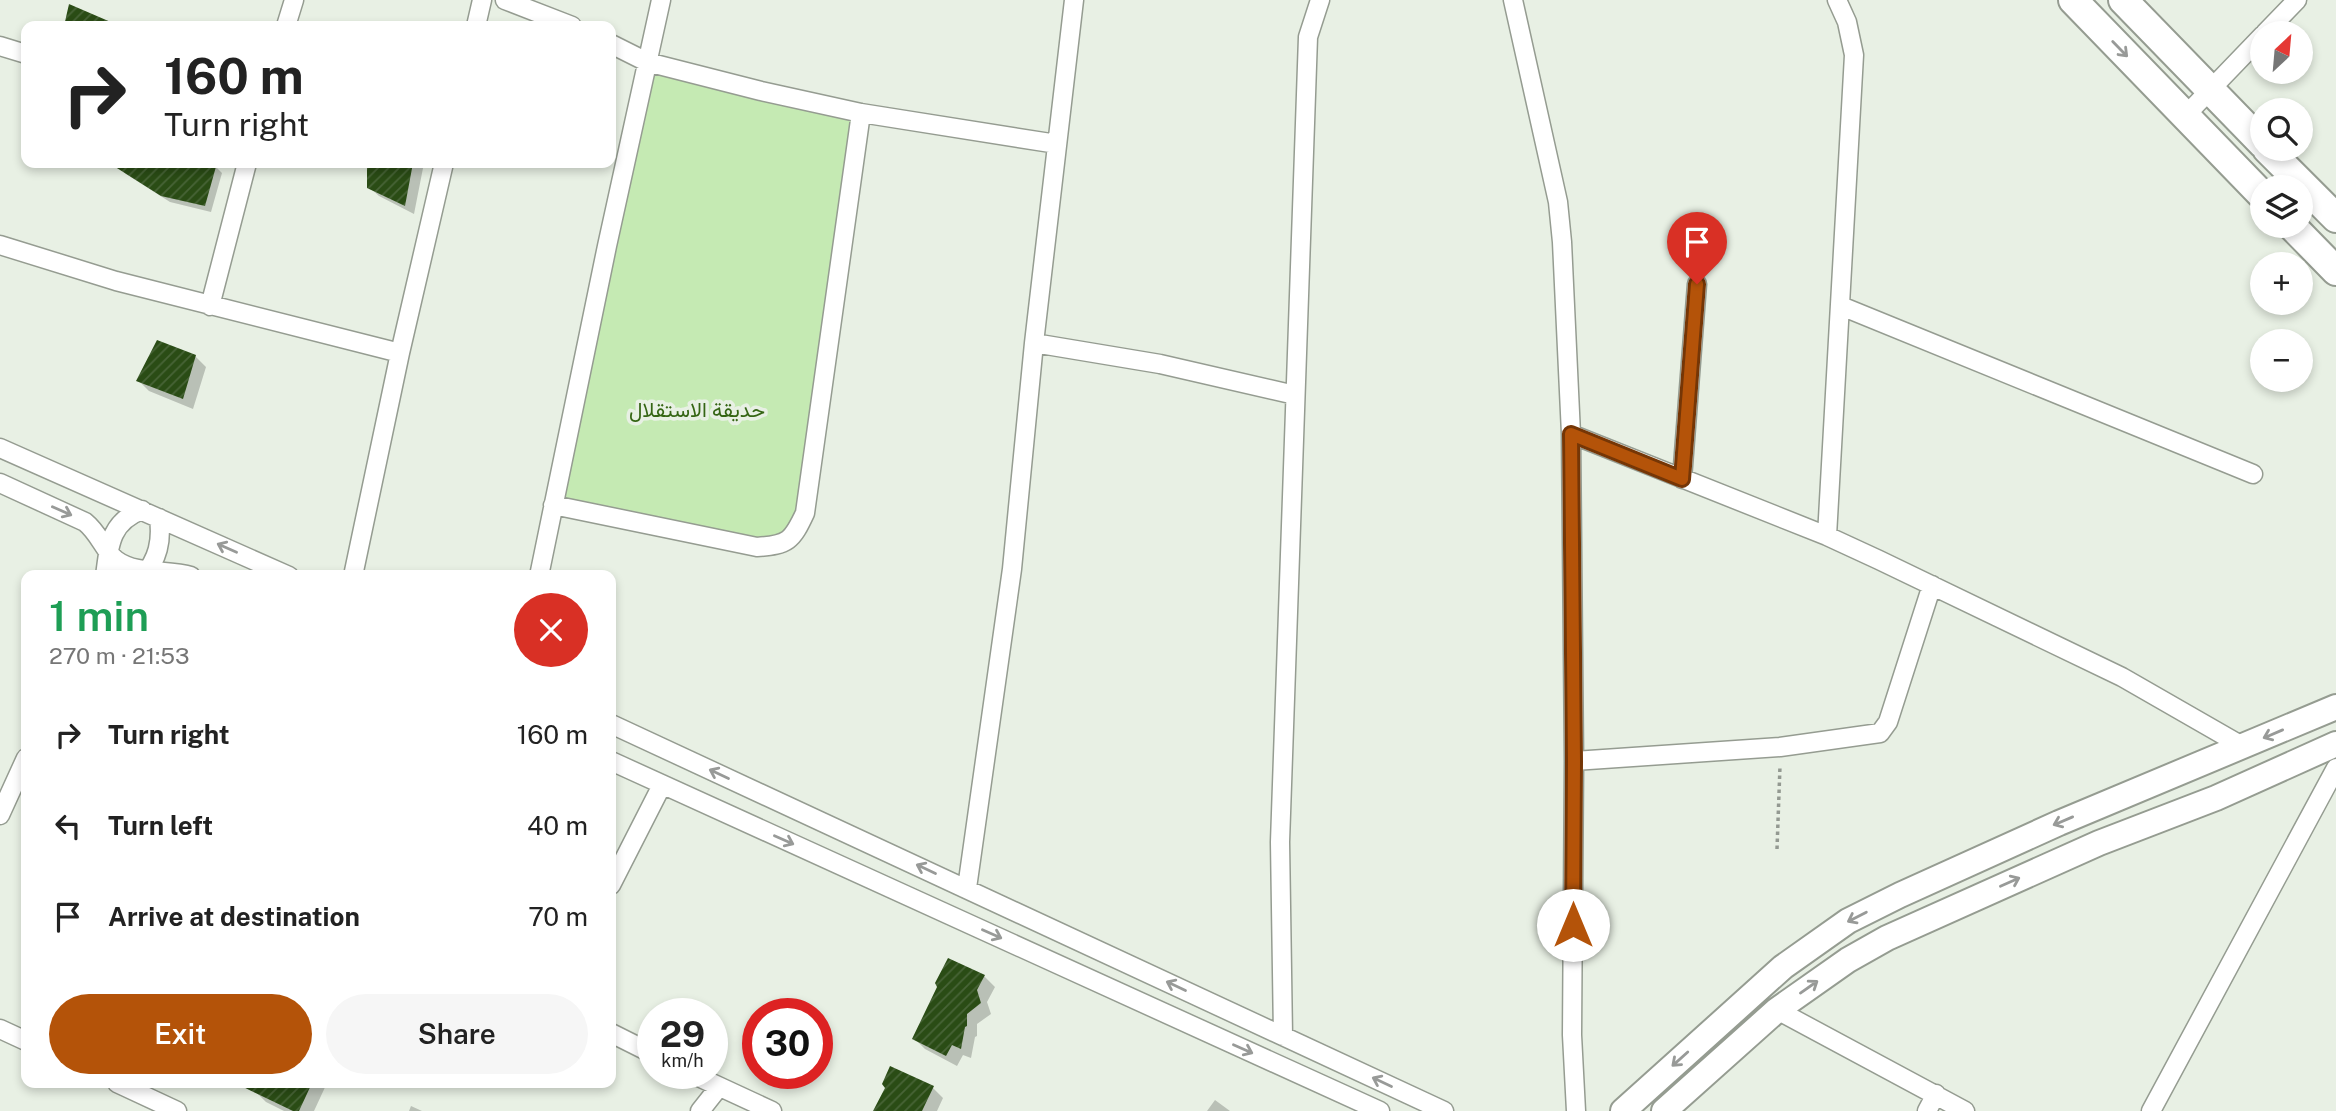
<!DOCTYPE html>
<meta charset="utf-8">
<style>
body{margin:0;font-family:"Public Sans",Vazirmatn,sans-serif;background:#f6f6f6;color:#222;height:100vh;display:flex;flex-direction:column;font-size:26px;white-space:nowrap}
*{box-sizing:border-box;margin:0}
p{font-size:23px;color:#767676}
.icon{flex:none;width:38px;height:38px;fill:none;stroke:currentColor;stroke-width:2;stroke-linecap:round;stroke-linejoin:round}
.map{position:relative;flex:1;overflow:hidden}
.panel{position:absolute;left:21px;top:570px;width:595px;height:518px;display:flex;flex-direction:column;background:#fff;border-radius:14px;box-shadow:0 4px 10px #0003}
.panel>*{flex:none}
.guide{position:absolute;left:21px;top:21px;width:595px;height:147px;border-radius:14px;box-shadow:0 4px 10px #0003;background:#fff;color:#222;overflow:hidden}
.needle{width:46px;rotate:26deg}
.controls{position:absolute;left:2250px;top:21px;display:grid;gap:14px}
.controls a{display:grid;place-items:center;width:63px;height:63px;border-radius:50%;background:#fff;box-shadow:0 4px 10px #0003;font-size:35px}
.speed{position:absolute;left:637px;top:998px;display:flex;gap:14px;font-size:35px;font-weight:700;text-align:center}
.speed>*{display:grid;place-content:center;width:91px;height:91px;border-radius:50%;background:#fff;box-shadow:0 4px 10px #0003;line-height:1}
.speed small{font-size:18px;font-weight:400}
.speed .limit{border:10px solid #d22;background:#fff;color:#111}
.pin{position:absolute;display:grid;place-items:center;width:60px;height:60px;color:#fff;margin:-72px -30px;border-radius:50% 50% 50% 0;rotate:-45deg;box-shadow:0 0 7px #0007}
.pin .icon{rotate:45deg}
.me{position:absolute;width:77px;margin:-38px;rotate:0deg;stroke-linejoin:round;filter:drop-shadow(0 0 5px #0008)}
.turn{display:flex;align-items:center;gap:24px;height:147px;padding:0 28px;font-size:32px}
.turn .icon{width:91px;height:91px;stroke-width:2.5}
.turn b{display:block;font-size:49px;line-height:60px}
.round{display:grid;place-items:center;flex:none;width:74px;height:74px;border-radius:37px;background:#f6f6f6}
.headline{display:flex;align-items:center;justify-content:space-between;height:119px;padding:0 28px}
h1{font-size:42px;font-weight:600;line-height:52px;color:#1e9e55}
.button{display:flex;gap:14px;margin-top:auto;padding:14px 28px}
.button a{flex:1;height:80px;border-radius:42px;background:#b45309;color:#fff;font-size:28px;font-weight:600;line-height:80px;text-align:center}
.button a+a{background:#f6f6f6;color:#222}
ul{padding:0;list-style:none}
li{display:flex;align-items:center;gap:21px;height:91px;padding:0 28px}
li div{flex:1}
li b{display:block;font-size:26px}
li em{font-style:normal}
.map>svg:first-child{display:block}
.green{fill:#c5eab3}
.shadow{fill:#0003}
.building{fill:url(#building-hatch)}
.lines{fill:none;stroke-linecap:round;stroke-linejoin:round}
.street-casing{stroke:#959c91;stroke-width:21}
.secondary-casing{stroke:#959c91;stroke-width:28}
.primary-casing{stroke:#959c91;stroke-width:32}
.path{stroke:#939991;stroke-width:3.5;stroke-dasharray:3.5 3.5;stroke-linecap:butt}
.street{stroke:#fff;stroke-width:18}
.secondary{stroke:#fff;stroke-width:24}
.primary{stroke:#fff;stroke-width:28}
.oneway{stroke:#989a98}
.route-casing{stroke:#753606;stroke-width:18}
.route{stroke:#b45309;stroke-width:12}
.labels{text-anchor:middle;stroke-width:7;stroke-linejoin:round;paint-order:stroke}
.park-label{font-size:21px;fill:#356514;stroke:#e8f0e4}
</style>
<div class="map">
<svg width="2336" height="1111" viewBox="0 0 2336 1111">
<defs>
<pattern id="building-hatch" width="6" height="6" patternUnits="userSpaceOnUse" patternTransform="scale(1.75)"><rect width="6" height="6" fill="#2a4c15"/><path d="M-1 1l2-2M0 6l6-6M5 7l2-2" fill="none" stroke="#486437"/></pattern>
</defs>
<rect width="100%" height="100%" fill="#e8f0e4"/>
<path class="green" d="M 646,70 L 861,113 L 805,513 L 778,546 L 553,505 Z"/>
<path class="shadow" d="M 119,163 L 205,163 L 215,166 L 222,173 L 211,212 L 170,202 L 126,174 L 119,167 Z
M 369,163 L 424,163 L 414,214 L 379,196 L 369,187 Z
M 195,356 L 206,367 L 193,409 L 149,391 L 139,381 Z
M 984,976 L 995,987 L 987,1002 L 991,1014 L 977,1024 L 977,1036 L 975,1037 L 971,1058 L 963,1055 L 957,1066 L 925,1049 L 915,1039 Z
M 260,1083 L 327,1083 L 314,1111 L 284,1111 L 266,1102 L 256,1092 Z
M 887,1088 L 933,1088 L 943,1098 L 937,1111 L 875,1111 Z
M 1215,1100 L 1230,1111 L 1207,1111 Z
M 411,1106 L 422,1111 L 409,1111 Z"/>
<path class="building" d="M 69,4 L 120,26 L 64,26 Z
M 109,163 L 217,163 L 205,206 L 161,196 Z
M 367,163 L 413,163 L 405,206 L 367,188 Z
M 157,340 L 196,355 L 183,399 L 136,381 Z
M 948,958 L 985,975 L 977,990 L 981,1003 L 967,1014 L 967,1026 L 965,1027 L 961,1049 L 952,1045 L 946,1056 L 912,1039 L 937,987 L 935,983 Z
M 890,1066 L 934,1086 L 922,1111 L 873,1111 L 885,1088 L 882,1084 Z
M 235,1083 L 312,1083 L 299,1111 L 293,1111 Z"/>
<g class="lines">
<g class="street-casing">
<path id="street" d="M 505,0 L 572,26
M 1513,0 L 1558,202 L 1562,242 L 1571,434 L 1574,761 L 1572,1035 L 1576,1111
M 286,26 L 294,0
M 476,26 L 482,0
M 2265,33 L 2297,0
M 611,44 L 647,62 L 761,91 L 861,113 L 1057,144
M 0,46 L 26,54
M 2185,116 L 2263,35
M 0,245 L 116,281 L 400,353
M 210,306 L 247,163
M 1841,306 L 2253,474
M 1034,343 L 1160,364 L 1295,395
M 1571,434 L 1827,536 L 1879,560 L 2122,677 L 2244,747
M 0,448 L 289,576
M 1682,479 L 1697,284
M 0,483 L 85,522 C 100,534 103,550 116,560 C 136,575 168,569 191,576
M 553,505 L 757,547 C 788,545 792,541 805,513 L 861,113
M 1827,536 L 1854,55 L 1847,22 L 1837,0
M 105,576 C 109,546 110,522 142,510
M 143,576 C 158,559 162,541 159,518
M 353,576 L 400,353 L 444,163
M 539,576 L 607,246 L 661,0
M 611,724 L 1444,1111
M 611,761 L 1380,1111
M 1574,761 L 1780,747 L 1880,733 L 1888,722 L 1932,585
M 0,815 L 26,758
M 611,885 L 662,785
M 967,888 L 1012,569 L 1034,343 L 1074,0
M 1777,1010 L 1965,1111
M 0,1029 L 26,1041
M 611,1033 L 653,1054
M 1283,1036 L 1280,842 L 1308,37 L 1320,0
M 690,1073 L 772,1111
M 117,1083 L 177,1111
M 700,1111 L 719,1087
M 1927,1111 L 1936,1094
M 2151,1111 L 2336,768"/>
</g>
<g class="secondary-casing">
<path id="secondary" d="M 1623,1111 L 1783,967 L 1848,921 L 1900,895 L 2059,823 L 2336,707
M 1664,1111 L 1777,1010 L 1848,960 L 1887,938 L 2099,843 L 2216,798 L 2336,744"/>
</g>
<g class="primary-casing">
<path id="primary" d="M 2073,0 L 2263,196
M 2123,0 L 2263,144
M 2267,149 L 2336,218
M 2292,226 L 2336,271"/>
</g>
<path class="path" d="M 1777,849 L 1780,766"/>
<use href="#street" class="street"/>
<use href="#secondary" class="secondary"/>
<use href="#primary" class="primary"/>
</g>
<defs><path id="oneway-shaft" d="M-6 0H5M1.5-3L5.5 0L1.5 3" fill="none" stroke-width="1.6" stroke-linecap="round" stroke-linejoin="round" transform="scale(1.75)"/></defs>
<g class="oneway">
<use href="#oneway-shaft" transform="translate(2120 49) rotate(46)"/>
<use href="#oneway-shaft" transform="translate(62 511) rotate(24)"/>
<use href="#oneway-shaft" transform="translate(227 548) rotate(-156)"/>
<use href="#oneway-shaft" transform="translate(2273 734) rotate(157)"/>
<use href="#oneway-shaft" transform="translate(719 774) rotate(-155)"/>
<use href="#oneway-shaft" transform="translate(2063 821) rotate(157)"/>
<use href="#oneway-shaft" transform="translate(784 840) rotate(24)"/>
<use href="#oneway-shaft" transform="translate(926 869) rotate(-155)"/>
<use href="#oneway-shaft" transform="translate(2010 882) rotate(-24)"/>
<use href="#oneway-shaft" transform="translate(1857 917) rotate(153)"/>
<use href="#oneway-shaft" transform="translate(992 934) rotate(24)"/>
<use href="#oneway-shaft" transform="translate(1176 986) rotate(-155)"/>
<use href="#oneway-shaft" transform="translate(1809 987) rotate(-35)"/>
<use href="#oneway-shaft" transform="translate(1243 1049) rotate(24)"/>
<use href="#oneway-shaft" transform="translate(1680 1059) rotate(138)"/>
<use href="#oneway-shaft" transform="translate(1382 1082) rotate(-155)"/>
</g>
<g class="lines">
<g class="route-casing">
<path id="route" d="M 1573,925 L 1574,761 L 1571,434 L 1682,479 L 1697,284"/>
</g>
<use href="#route" class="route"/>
</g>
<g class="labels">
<g class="park-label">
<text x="697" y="417">حديقة الاستقلال</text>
</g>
</g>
</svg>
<div class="controls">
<a><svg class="needle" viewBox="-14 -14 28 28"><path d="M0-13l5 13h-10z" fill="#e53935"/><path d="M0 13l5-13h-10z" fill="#767676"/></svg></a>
<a><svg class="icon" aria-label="search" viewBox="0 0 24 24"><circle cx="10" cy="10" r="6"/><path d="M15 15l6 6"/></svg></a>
<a><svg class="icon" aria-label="layers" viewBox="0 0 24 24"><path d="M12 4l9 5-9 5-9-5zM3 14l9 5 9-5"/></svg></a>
<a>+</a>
<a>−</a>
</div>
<div class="speed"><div>29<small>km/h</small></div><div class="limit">30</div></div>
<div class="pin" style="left:1697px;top:284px;background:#d93025"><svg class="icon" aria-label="arrive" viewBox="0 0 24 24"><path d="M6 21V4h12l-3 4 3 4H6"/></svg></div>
<svg class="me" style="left:1573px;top:925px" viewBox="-20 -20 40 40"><circle r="19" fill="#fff"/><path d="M0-13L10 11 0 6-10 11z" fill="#b45309"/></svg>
<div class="guide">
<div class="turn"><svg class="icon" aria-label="right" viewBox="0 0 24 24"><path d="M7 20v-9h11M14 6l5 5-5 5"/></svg><div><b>160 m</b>Turn right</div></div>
</div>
<section class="panel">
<div class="headline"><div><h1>1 min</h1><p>270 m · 21:53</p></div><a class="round" style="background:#d93025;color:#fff"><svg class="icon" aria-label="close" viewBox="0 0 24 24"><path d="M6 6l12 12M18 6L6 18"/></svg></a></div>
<ul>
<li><svg class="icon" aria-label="right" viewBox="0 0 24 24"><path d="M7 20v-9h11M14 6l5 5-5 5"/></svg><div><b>Turn right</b></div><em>160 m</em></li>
<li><svg class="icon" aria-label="left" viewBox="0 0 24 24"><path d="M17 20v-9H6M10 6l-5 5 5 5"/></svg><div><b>Turn left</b></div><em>40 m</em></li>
<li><svg class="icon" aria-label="arrive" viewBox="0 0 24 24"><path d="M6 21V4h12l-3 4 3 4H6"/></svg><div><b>Arrive at destination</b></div><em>70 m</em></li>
</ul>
<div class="button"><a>Exit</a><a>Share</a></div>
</section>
</div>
